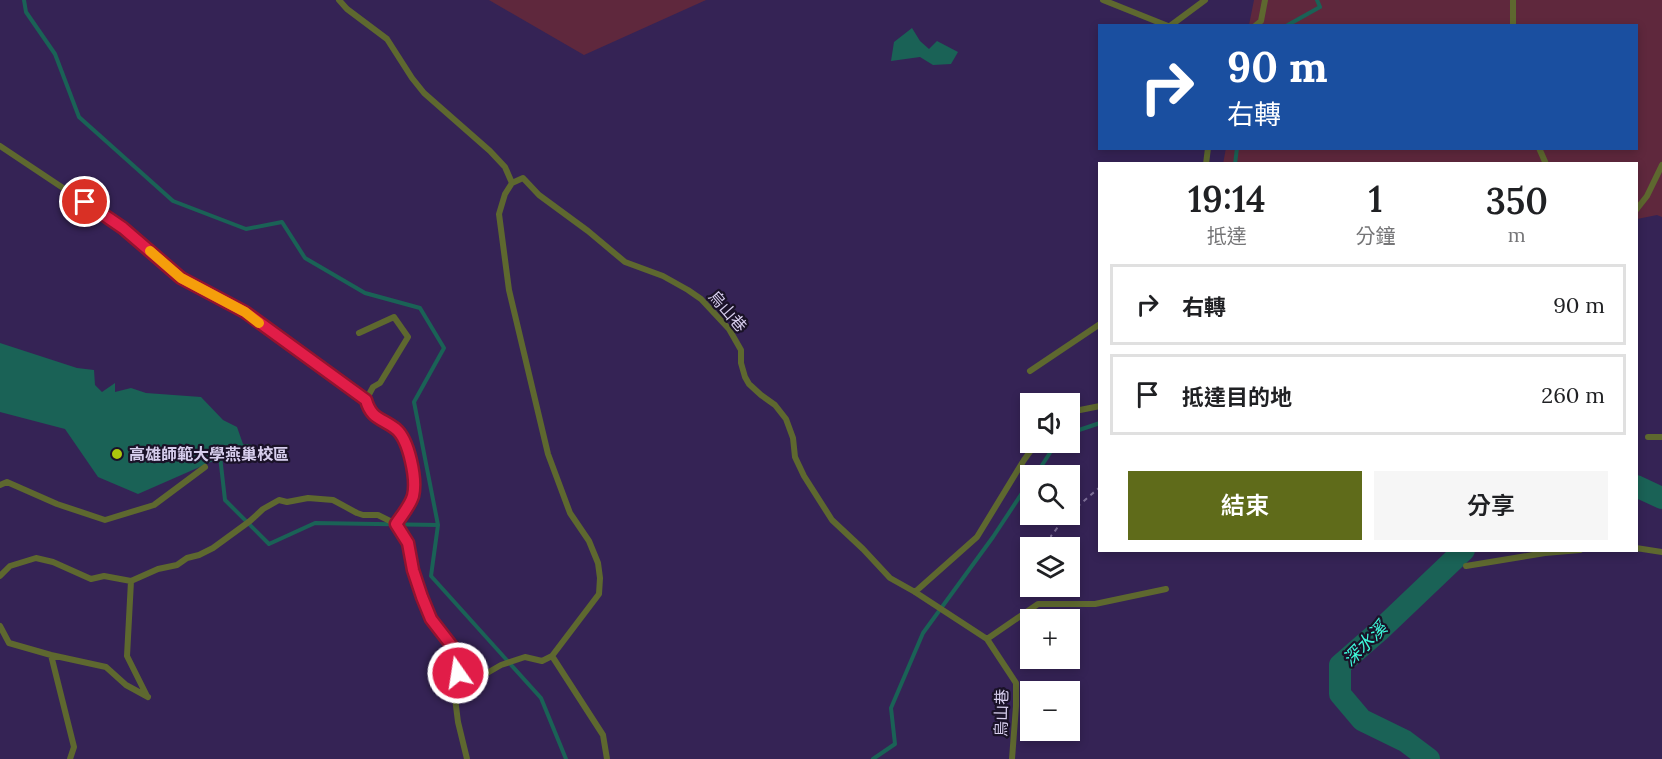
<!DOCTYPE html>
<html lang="zh-TW">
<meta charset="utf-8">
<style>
body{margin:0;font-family:Lora,"Noto Sans TC",serif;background:#f6f6f6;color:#202124;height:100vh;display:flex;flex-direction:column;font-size:22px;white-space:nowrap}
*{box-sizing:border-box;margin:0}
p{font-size:20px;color:#757577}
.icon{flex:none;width:33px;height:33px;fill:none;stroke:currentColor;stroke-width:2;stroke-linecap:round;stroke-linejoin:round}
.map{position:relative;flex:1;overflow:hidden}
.side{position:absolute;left:1098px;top:162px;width:540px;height:390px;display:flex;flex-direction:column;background:#fff;border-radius:0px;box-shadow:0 3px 9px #0003}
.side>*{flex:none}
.top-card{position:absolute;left:1098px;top:24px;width:540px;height:126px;border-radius:0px;box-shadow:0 3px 9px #0003;background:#1a4fa0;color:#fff;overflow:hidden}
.tools{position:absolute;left:1020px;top:393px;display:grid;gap:12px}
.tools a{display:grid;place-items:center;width:60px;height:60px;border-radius:0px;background:#fff;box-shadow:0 3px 9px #0003;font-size:30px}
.pin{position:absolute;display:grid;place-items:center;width:51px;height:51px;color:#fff;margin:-26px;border:3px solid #fff;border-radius:50%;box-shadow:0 2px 6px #0007}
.me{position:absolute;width:66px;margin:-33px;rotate:347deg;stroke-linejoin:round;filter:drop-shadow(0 0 4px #0008)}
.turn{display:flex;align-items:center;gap:21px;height:126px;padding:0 30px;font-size:27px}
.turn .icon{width:78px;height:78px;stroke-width:2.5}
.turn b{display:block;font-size:42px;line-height:51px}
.eta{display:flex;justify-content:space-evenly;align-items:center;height:102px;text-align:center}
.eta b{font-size:36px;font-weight:600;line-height:42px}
.button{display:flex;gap:12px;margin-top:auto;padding:12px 30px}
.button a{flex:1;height:69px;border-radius:0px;background:#5f6b1a;color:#fff;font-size:24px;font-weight:600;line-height:69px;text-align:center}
.button a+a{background:#f6f6f6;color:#202124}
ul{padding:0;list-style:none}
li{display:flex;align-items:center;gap:18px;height:81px;margin:0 12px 9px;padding:0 18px;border:3px solid #e0e0e0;border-radius:0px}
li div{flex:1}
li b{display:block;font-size:22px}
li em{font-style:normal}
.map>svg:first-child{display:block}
.green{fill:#5f283d}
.water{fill:#1a6256}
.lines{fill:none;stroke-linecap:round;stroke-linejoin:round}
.stream{stroke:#1a6256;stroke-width:4}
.river{stroke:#1a6256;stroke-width:22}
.path{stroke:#7f719a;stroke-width:2;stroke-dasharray:4.5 4.5;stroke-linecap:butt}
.lane{stroke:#5e682f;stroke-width:6}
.route-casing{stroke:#92132f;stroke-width:15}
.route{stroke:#e11d48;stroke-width:10}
.slow{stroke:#f59e0b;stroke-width:10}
.poi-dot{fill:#adc60d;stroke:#1a1228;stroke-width:2}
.labels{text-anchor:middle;stroke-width:4.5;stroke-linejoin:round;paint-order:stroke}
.street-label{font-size:16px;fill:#d7ceed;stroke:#1a1228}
.poi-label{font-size:16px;font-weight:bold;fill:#d7ceed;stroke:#1a1228;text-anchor:start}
.water-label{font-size:18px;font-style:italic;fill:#3efadb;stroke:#1a1228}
</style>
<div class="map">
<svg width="1662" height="759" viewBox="0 0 1662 759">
<rect width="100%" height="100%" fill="#352355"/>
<path class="green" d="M 489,0 L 706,0 L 584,55 Z
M 1254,0 L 1662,0 L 1662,217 L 1657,215 L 1637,219 L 1636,164 L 1223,164 L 1226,148 L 1636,148 L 1636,26 L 1249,25 Z"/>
<path class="water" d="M 912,28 L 920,41 L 929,49 L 937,41 L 958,52 L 951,64 L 933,65 L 920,57 L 891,61 L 894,42 Z
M 0,343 L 77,368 L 94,370 L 95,385 L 102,392 L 115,383 L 115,392 L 131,388 L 146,393 L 201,397 L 223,420 L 237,427 L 243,444 L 252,444 L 138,494 L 98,477 L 65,429 L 0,412 Z"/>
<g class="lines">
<path class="stream" d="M 24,0 L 26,12 L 55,54 L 79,117 L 173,201 L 246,229 L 282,222 L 305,258 L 365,293 L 420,308 L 444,348 L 414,402 L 438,525
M 1286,26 L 1320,7 L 1317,0
M 1235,164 L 1237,148
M 1070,433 L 1100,423
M 220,456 L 225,500 L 269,544 L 315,523 L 438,525 L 431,576 L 541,698 L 566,759
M 1035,476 L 1057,442
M 873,759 L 895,744 L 891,708 L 923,633 L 993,537 L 1030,481"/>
<path class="river" d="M 1636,486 L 1662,498
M 1429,759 L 1405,741 L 1362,720 L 1340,694 L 1340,665 L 1379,631 L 1464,550"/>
<path class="path" d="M 1070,513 L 1100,487
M 1052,548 L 1051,536 L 1068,514
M 1040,595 L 1043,586"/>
<path class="lane" d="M 339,0 L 347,9 L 387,39 L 412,78 L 424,93 L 490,151 L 505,167 L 512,183
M 1103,0 L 1168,26
M 1513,0 L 1513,26
M 1170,26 L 1205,0
M 1255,26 L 1261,21 L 1265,0
M 0,146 L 123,228 L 181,278 L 245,312 L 366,400
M 1539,148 L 1546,164
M 1206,164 L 1208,148
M 1636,210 L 1647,196 L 1662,165
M 359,333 L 394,317 L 408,337 L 380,383 L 373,387 L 366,400 C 372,419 382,418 396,429 C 409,440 417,479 413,496 C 410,506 402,515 396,524 L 408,543 L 413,570 L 422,598 L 431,619 L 455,650 L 458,659 L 455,698 L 458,722 L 467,759
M 1030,371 L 1100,324
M 1070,414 L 1075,411 L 1100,406
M 1648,437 L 1662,437
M 0,485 L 7,482 L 57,504 L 105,520 L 154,505 L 205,467
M 1636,548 L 1662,552
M 1466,566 L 1545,553 L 1580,550
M 0,576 L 10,566 L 36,558 L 53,562 L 91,579 L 104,576 L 131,581 L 158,569 L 177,565 L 187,558 L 199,555 L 213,548 L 250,521 L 263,509 L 279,500 L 287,502 L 308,498 L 333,500 L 357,513 L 363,515 L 378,515 L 396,524
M 131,581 L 127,656 L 147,696
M 915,592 L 977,537 L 1024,460 L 1037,442
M 0,626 L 9,643 L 51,655 L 106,667 L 126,685 L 148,697
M 987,639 L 1038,604 L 1095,604 L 1166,589
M 51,655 L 74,747 L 70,759
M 552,656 L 599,594 L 600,578 L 598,563 L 589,541 L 570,513 L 548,454 L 509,290 L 499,214 L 505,194 L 512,183 L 523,178 L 539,195 L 588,231 L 625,262 L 663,276 L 688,290 L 701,299 L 729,329 L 741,350 L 741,363 L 745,377 L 749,384 L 761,395 L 775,405 L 786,419 L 793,438 L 795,457 L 804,476 L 832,520 L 863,549 L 890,578 L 915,592 L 987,639 L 1016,683 L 1016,706 L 1012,759
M 455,698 L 475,680 L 501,665 L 525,657 L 542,661 L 552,656 L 603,735 L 607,759"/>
</g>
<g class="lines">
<g class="route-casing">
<path id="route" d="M 85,202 L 123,228 L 181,278 L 245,312 L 366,400 C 371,419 382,418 396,429 C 409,440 417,479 413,496 C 410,506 402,515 396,524 L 408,543 L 413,570 L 422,597 L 431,619 L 455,650 L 458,658 L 458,673"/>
</g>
<use href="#route" class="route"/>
<path class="slow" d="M 150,251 L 181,278 L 245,312 L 259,323"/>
</g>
<circle class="poi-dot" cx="117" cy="454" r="6"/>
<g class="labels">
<g class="street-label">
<text transform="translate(728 311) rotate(49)" y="6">烏山巷</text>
<text transform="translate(1001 713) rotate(-89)" y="6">烏山巷</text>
</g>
<g class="poi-label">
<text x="129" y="460">高雄師範大學燕巢校區</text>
</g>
<g class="water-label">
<text transform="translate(1365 644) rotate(-45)" y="6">深水溪</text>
</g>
</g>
</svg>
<div class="tools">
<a><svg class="icon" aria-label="sound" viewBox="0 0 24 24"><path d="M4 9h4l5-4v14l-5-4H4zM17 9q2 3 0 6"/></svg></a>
<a><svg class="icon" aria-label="search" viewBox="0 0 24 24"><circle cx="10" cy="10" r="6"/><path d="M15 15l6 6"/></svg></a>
<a><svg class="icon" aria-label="layers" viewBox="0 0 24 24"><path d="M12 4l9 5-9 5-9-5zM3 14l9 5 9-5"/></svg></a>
<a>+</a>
<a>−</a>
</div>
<div class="pin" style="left:85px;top:202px;background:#d93025"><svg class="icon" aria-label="arrive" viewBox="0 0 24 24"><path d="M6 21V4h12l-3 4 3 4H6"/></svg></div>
<svg class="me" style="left:458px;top:673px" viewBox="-20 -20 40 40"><circle r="17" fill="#e11d48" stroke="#fff" stroke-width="3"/><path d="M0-11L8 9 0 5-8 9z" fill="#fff"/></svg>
<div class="top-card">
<div class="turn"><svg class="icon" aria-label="right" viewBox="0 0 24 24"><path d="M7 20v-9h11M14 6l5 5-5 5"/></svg><div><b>90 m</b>右轉</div></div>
</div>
<section class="side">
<div class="eta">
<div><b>19:14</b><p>抵達</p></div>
<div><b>1</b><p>分鐘</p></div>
<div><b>350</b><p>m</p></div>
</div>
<ul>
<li><svg class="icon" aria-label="right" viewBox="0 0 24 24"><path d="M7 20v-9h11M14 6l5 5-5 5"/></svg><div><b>右轉</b></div><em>90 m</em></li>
<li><svg class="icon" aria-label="arrive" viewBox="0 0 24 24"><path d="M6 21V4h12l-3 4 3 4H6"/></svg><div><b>抵達目的地</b></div><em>260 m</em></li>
</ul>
<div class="button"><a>結束</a><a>分享</a></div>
</section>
</div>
